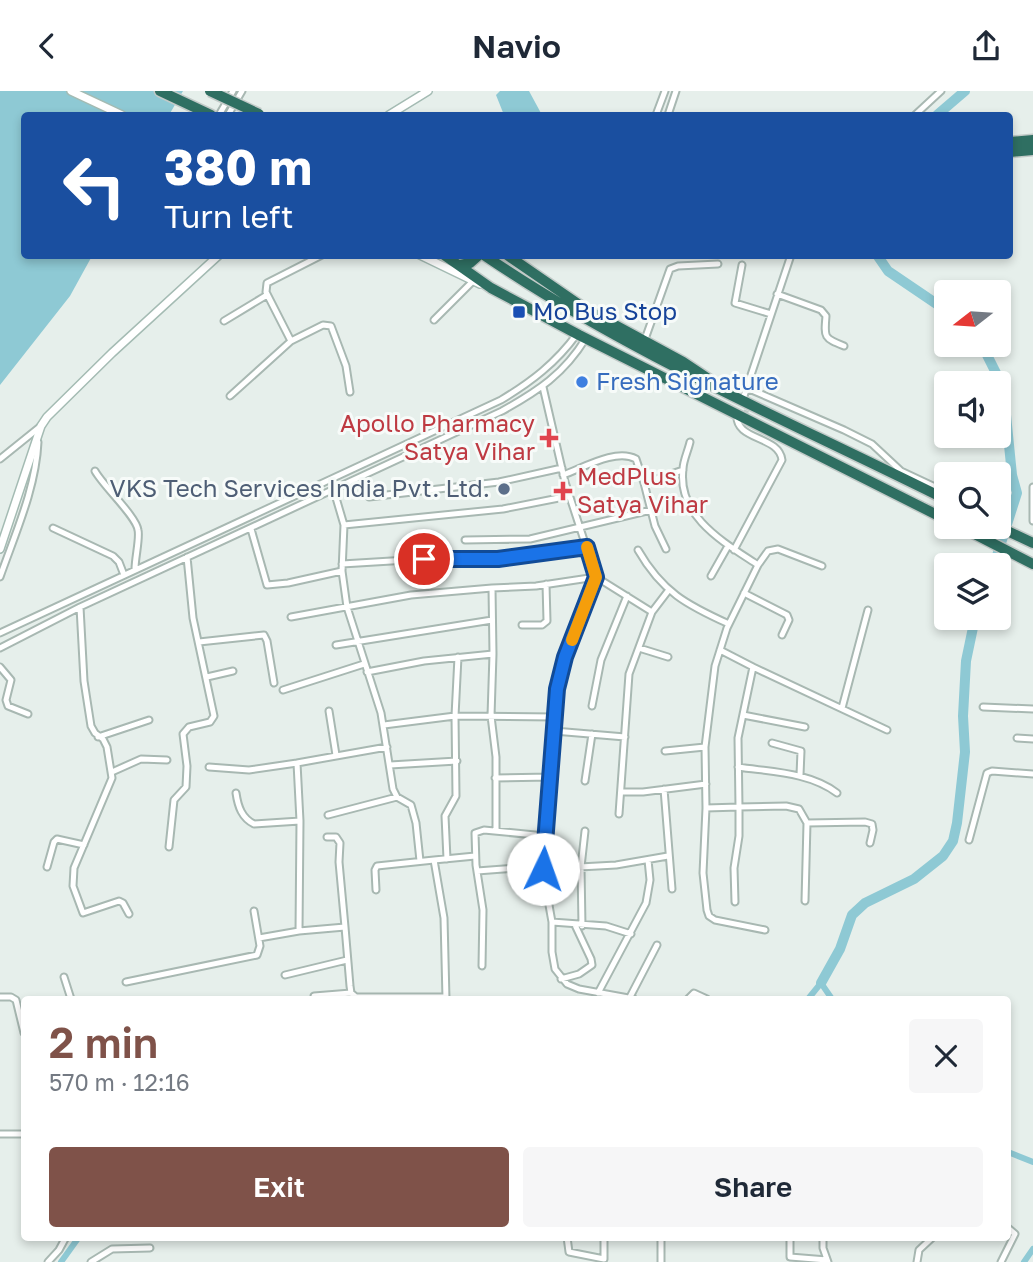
<!DOCTYPE html>
<meta charset="utf-8">
<style>
body{margin:0;font-family:"Golos Text",sans-serif;background:#f6f6f7;color:#1f2937;height:100vh;display:flex;flex-direction:column;font-size:26px;white-space:nowrap}
*{box-sizing:border-box;margin:0}
p{font-size:23px;color:#747a83}
.icon{flex:none;width:38px;height:38px;fill:none;stroke:currentColor;stroke-width:2;stroke-linecap:round;stroke-linejoin:round}
.map{position:relative;flex:1;overflow:hidden}
.panel{position:absolute;left:21px;top:905px;width:990px;height:245px;display:flex;flex-direction:column;background:#fff;border-radius:7px;box-shadow:0 4px 10px #0003}
.panel>*{flex:none}
.top-card{position:absolute;left:21px;top:21px;width:992px;height:147px;border-radius:7px;box-shadow:0 4px 10px #0003;background:#1a4fa0;color:#fff;overflow:hidden}
.needle{width:46px;rotate:253deg}
.tools{position:absolute;left:934px;top:189px;display:grid;gap:14px}
.tools a{display:grid;place-items:center;width:77px;height:77px;border-radius:7px;background:#fff;box-shadow:0 4px 10px #0003;font-size:35px}
.pin{position:absolute;display:grid;place-items:center;width:60px;height:60px;color:#fff;margin:-30px;border:4px solid #fff;border-radius:50%;box-shadow:0 2px 7px #0007}
.me{position:absolute;width:77px;margin:-38px;rotate:3deg;stroke-linejoin:round;filter:drop-shadow(0 0 5px #0008)}
.turn{display:flex;align-items:center;gap:24px;height:147px;padding:0 28px;font-size:32px}
.turn .icon{width:91px;height:91px;stroke-width:2.5}
.turn b{display:block;font-size:49px;line-height:60px}
.round{display:grid;place-items:center;flex:none;width:74px;height:74px;border-radius:7px;background:#f6f6f7}
.head{display:flex;align-items:center;justify-content:space-between;height:119px;padding:0 28px}
h1{font-size:42px;font-weight:600;line-height:52px;color:#7f5249}
.button{display:flex;gap:14px;margin-top:auto;padding:14px 28px}
.button a{flex:1;height:80px;border-radius:7px;background:#7f5249;color:#fff;font-size:28px;font-weight:600;line-height:80px;text-align:center}
.button a+a{background:#f6f6f7;color:#1f2937}
header{display:flex;justify-content:space-between;align-items:center;height:91px;padding:0 28px;background:#fff;font-size:32px;font-weight:600}
.map>svg:first-child{display:block}
.water{fill:#8ec9d4}
.lines{fill:none;stroke-linecap:round;stroke-linejoin:round}
.canal{stroke:#8ec9d4;stroke-width:6}
.river{stroke:#8ec9d4;stroke-width:10}
.street-tunnel{stroke:#bfccc8;stroke-width:5;stroke-dasharray:5 2.5;stroke-linecap:butt}
.street-casing{stroke:#a8b8b2;stroke-width:9}
.secondary-casing{stroke:#a4bbb3;stroke-width:10}
.highway-casing{stroke:#c2cac8;stroke-width:13}
.street{stroke:#fff;stroke-width:5}
.secondary{stroke:#fff;stroke-width:7}
.highway{stroke:#2f6f62;stroke-width:10}
.highway-bridge-casing{stroke:#c2cac8;stroke-width:13;stroke-linecap:butt}
.highway-bridge{stroke:#2f6f62;stroke-width:10}
.route-casing{stroke:#114b97;stroke-width:18}
.route{stroke:#1a73e8;stroke-width:12}
.slow{stroke:#f59e0b;stroke-width:12}
.transit-dot{fill:#1a4fb4;stroke:#f7fbf9;stroke-width:2.5}
.shop-dot{fill:#3f7fe0;stroke:#f7fbf9;stroke-width:2.5}
.health-dot{fill:#e0444e;stroke:#f7fbf9;stroke-width:2.5}
.service-dot{fill:#5c6f8a;stroke:#f7fbf9;stroke-width:2.5}
.labels{text-anchor:middle;stroke-width:6;stroke-linejoin:round;paint-order:stroke}
.transit-label{font-size:24px;fill:#164399;stroke:#f7fbf9;text-anchor:start}
.shop-label{font-size:24px;fill:#366cbe;stroke:#f7fbf9;text-anchor:start}
.health-label{font-size:24px;fill:#be3a42;stroke:#f7fbf9;text-anchor:end}
.service-label{font-size:24px;fill:#4e5e75;stroke:#f7fbf9;text-anchor:end}
</style>
<header><svg class="icon" aria-label="back" viewBox="0 0 24 24"><path d="M15 5l-7 7 7 7"/></svg>Navio<svg class="icon" aria-label="share" viewBox="0 0 24 24"><path d="M12 15V3M7 8l5-5 5 5M5 13v7h14v-7"/></svg></header>
<div class="map">
<svg width="1033" height="1171" viewBox="0 0 1033 1171">
<rect width="100%" height="100%" fill="#e6efeb"/>
<path class="water" d="M 0,0 L 183,0 L 169,24 L 24,24 L 24,164 L 92,165 L 70,205 L 0,294 Z
M 500,0 L 529,0 L 542,24 L 504,24 L 496,4 Z"/>
<g class="lines">
<path class="canal" d="M 808,908 L 821,892 L 832,908
M 1008,1061 L 1033,1071
M 61,1171 L 79,1146
M 1024,1171 L 1033,1158"/>
<path class="river" d="M 937,24 L 965,0
M 877,164 L 888,180 L 947,220
M 982,254 L 999,288 L 1004,304 L 1012,384 L 1017,402 L 994,474
M 821,892 L 840,858 L 852,824 L 865,812 L 914,788 L 943,765 L 953,750 L 957,732 L 965,661 L 963,625 L 966,570 L 975,527"/>
<path class="street-tunnel" d="M 742,331 L 751,308"/>
<g class="street-casing">
<path id="street" d="M 219,24 L 233,0
M 228,24 L 242,0
M 656,24 L 665,0
M 668,24 L 676,0
M 915,24 L 941,0
M 742,174 L 735,212 L 771,223
M 777,203 L 821,219 L 826,225 C 824,247 824,247 844,255
M 434,229 L 473,190
M 224,230 L 267,204
M 291,250 L 323,234 L 331,235 L 346,275 L 350,301
M 644,251 L 670,178 L 678,175 L 718,173
M 543,296 L 565,391 L 596,486 L 565,566 L 557,598 L 542,775 L 552,831 L 552,861 L 555,878 L 567,893 L 579,898 L 634,908
M 747,297 L 844,339 L 872,353 L 901,380 L 933,395 L 947,397
M 230,305 L 291,250 L 266,201 L 267,192 L 322,164
M 743,308 L 791,164
M 690,351 C 688,360 683,370 683,378 C 677,426 725,452 758,474
M 0,368 L 41,335
M 95,380 C 104,396 136,425 138,439 C 140,447 135,467 135,478
M 563,384 C 583,377 616,357 636,368 L 644,392 L 683,379
M 644,392 L 655,435 L 666,458
M 1033,396 L 1033,430
M 334,400 L 344,434 L 342,480 L 347,516 L 381,622 L 393,698 L 397,706 L 411,714 L 416,732 L 420,770
M 369,406 L 499,391 L 562,377
M 344,434 L 503,418 L 569,405
M 53,437 L 113,465 L 119,471 L 124,484
M 251,438 L 267,494 L 288,492 L 342,480
M 465,449 L 530,448 L 651,419
M 638,459 C 662,501 687,514 729,533
M 734,459 L 782,369 C 779,344 734,350 737,323
M 342,473 L 424,468 L 498,468 L 587,456
M 711,485 L 728,455
M 0,486 C 15,443 36,397 38,351
M 492,497 L 536,495 L 596,486 L 652,521
M 744,502 L 787,524 L 789,529 L 782,544
M 80,516 L 84,590 L 91,635 L 95,642 L 103,648 L 107,656 L 112,687 L 74,777 L 73,795 L 83,822 L 119,810 L 123,812 L 129,823
M 291,526 L 411,504 L 492,497 L 493,563 L 424,570 L 367,581
M 522,534 L 542,534 L 547,530 L 546,493
M 0,542 L 501,309 C 531,291 556,272 577,243
M 199,551 L 264,544 L 267,550 L 274,592
M 336,554 L 492,529
M 0,557 L 80,516 L 502,320 C 538,300 564,283 586,247
M 639,557 L 668,566
M 493,563 L 491,625 L 496,666 L 496,740
M 0,576 L 11,589 L 6,609 L 8,615 L 28,623
M 753,576 L 887,639
M 207,586 L 233,580
M 283,599 L 364,573
M 592,615 L 601,569 L 627,505
M 983,616 L 1033,618
M 842,617 L 868,519
M 329,620 L 336,664
M 743,624 L 805,636
M 384,634 L 455,625 L 555,626
M 554,640 L 625,646
M 98,646 L 149,629
M 1017,647 L 1033,648
M 772,652 L 801,660 L 800,684
M 387,656 L 297,672 L 300,730 L 299,840 L 345,836 L 350,895 L 351,902 L 356,906 L 446,906
M 665,660 L 705,656
M 390,674 L 457,670
M 209,676 L 249,679 L 297,672
M 738,676 C 771,681 809,681 837,702
M 112,681 L 141,668 L 167,669
M 495,687 L 550,686
M 585,690 L 592,643
M 664,698 L 672,798
M 622,701 L 643,701 L 706,693
M 236,702 C 238,716 242,727 254,733 L 300,730
M 706,717 L 739,716 L 738,647 L 753,576 L 720,559
M 619,723 L 629,583 L 652,521 L 668,500
M 328,724 L 397,706
M 807,732 L 865,731 L 872,733 L 873,739 L 870,752
M 327,746 L 336,746 L 340,752 L 339,771 L 345,836
M 969,749 L 987,682 L 992,680 L 1033,683
M 169,756 L 174,709 L 186,696 L 187,675 L 183,643 L 189,636 L 210,631 L 214,625 L 193,527 L 187,466
M 447,768 L 445,725 L 456,705 L 455,625 L 458,566
M 434,769 L 475,765
M 47,776 L 54,751 L 57,748 L 84,754
M 543,778 L 616,774 L 668,765
M 477,780 L 542,775
M 376,799 L 375,779 L 377,775 L 434,769 L 444,827 L 446,908
M 735,811 L 734,777 L 739,745 L 739,716 L 786,715 L 799,718 L 807,732 L 805,810
M 552,831 L 606,835 L 631,843
M 582,835 L 581,776 L 585,740
M 765,839 L 715,829 L 709,825 L 707,819 L 703,782 L 706,717 L 705,656 L 715,575 L 727,537 L 758,474 L 768,460 L 778,458 L 822,475
M 259,847 L 299,840
M 482,875 L 483,819 L 476,774 L 475,742 L 484,739 L 545,745
M 285,884 L 347,869
M 64,886 L 71,908
M 561,888 L 579,883 L 592,874 L 591,868 L 575,834
M 126,891 L 257,864 L 260,855 L 254,820
M 598,902 L 646,812 L 650,789 L 648,769
M 314,905 L 351,902
M 0,906 L 11,906 L 16,909 L 24,942
M 630,906 L 657,854
M 688,908 L 694,902 L 707,908
M 0,1043 L 24,1043
M 567,1146 L 569,1161 L 604,1168
M 604,1146 L 604,1168
M 661,1146 L 661,1171
M 790,1146 L 790,1166 L 827,1169
M 823,1146 L 823,1157 L 828,1171
M 48,1171 L 59,1159 L 66,1146
M 91,1171 L 112,1158 L 150,1157
M 917,1171 L 919,1159 L 933,1146
M 1001,1171 L 1015,1143 L 1008,1137"/>
</g>
<g class="secondary-casing">
<path id="secondary" d="M 71,0 L 122,24
M 389,24 L 428,0
M 420,164 L 480,193
M 0,458 L 41,335 L 47,326 L 112,262 L 219,164"/>
</g>
<g class="highway-casing">
<path id="highway" d="M 160,0 L 211,24
M 1010,51 L 1033,49
M 1010,61 L 1033,59
M 444,164 L 491,197 L 579,244 L 947,429
M 484,164 C 629,263 791,331 947,409
M 507,164 L 587,219 L 683,271 L 710,289
M 460,174 L 470,172 L 479,164
M 961,436 L 1033,473
M 999,436 L 1033,452"/>
</g>
<use href="#street" class="street"/>
<use href="#secondary" class="secondary"/>
<use href="#highway" class="highway"/>
<g class="highway-bridge-casing">
<path id="highway-bridge" d="M 210,0 L 259,23"/>
</g>
<use href="#highway-bridge" class="highway-bridge"/>
</g>
<g class="lines">
<g class="route-casing">
<path id="route" d="M 424,468 L 498,468 L 587,456 L 596,486 L 565,566 L 557,598 L 543,778"/>
</g>
<use href="#route" class="route"/>
<path class="slow" d="M 572,549 L 596,486 L 587,456"/>
</g>
<rect class="transit-dot" x="512" y="214" width="14" height="14" rx="3.5"/>
<circle class="shop-dot" cx="582" cy="291" r="7"/>
<g class="health-dot">
<path d="M545.5 336.5h7v7h7v7h-7v7h-7v-7h-7v-7h7z"/>
<path d="M559.5 389.5h7v7h7v7h-7v7h-7v-7h-7v-7h7z"/>
</g>
<circle class="service-dot" cx="504" cy="398" r="7"/>
<g class="labels">
<g class="transit-label">
<text x="533" y="229">Mo Bus Stop</text>
</g>
<g class="shop-label">
<text x="596" y="299">Fresh Signature</text>
</g>
<g class="health-label">
<text x="535" y="341">Apollo Pharmacy<tspan x="535" dy="28">Satya Vihar</tspan></text>
<text x="577" y="394" text-anchor="start">MedPlus<tspan x="577" dy="28">Satya Vihar</tspan></text>
</g>
<g class="service-label">
<text x="490" y="406">VKS Tech Services India Pvt. Ltd.</text>
</g>
</g>
</svg>
<div class="tools">
<a><svg class="needle" viewBox="-14 -14 28 28"><path d="M0-13l5 13h-10z" fill="#e53935"/><path d="M0 13l5-13h-10z" fill="#747a83"/></svg></a>
<a><svg class="icon" aria-label="sound" viewBox="0 0 24 24"><path d="M4 9h4l5-4v14l-5-4H4zM17 9q2 3 0 6"/></svg></a>
<a><svg class="icon" aria-label="search" viewBox="0 0 24 24"><circle cx="10" cy="10" r="6"/><path d="M15 15l6 6"/></svg></a>
<a><svg class="icon" aria-label="layers" viewBox="0 0 24 24"><path d="M12 4l9 5-9 5-9-5zM3 14l9 5 9-5"/></svg></a>
</div>
<div class="pin" style="left:424px;top:468px;background:#d93025"><svg class="icon" aria-label="arrive" viewBox="0 0 24 24"><path d="M6 21V4h12l-3 4 3 4H6"/></svg></div>
<svg class="me" style="left:543px;top:778px" viewBox="-20 -20 40 40"><circle r="19" fill="#fff"/><path d="M0-13L10 11 0 6-10 11z" fill="#1a73e8"/></svg>
<div class="top-card">
<div class="turn"><svg class="icon" aria-label="left" viewBox="0 0 24 24"><path d="M17 20v-9H6M10 6l-5 5 5 5"/></svg><div><b>380 m</b>Turn left</div></div>
</div>
<section class="panel">
<div class="head"><div><h1>2 min</h1><p>570 m · 12:16</p></div><a class="round"><svg class="icon" aria-label="close" viewBox="0 0 24 24"><path d="M6 6l12 12M18 6L6 18"/></svg></a></div>
<div class="button"><a>Exit</a><a>Share</a></div>
</section>
</div>
